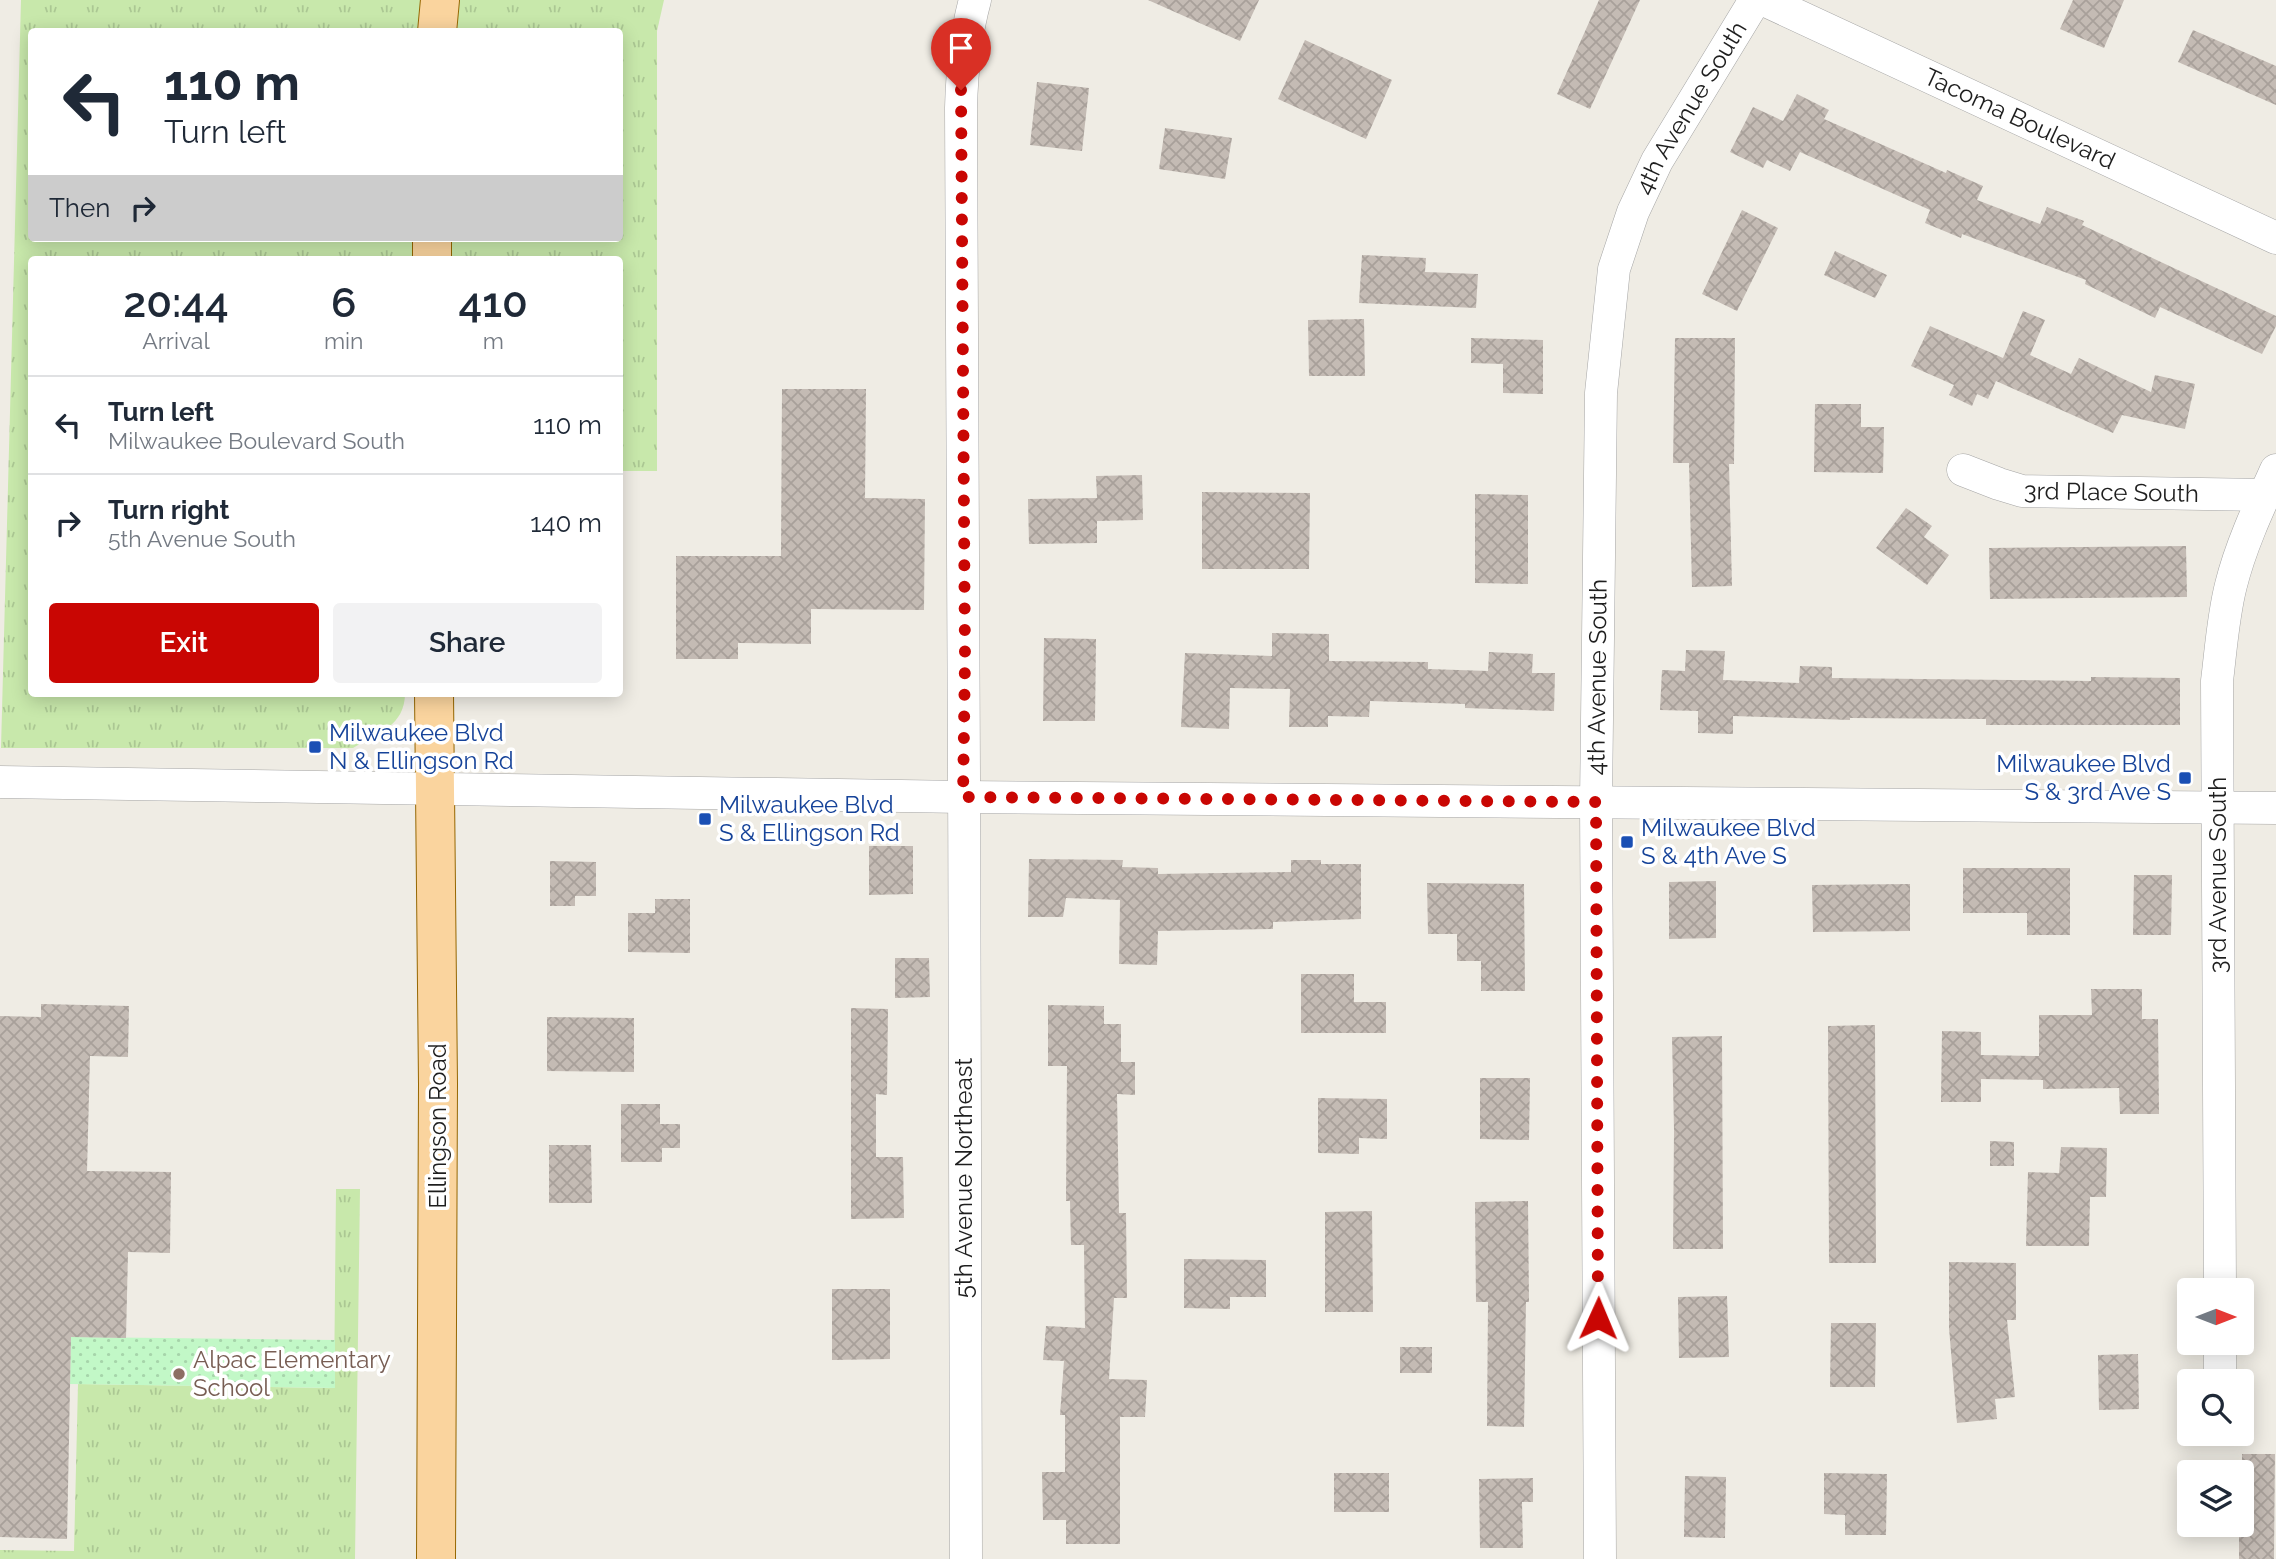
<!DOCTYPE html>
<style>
body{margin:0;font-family:Raleway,sans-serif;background:#f2f2f3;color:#1f2937;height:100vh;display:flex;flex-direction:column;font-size:26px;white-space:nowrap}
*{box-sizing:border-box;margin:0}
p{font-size:23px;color:#747a83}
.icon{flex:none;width:38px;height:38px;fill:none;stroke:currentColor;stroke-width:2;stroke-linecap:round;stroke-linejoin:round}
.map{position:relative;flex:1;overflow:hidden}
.sheet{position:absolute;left:28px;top:256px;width:595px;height:441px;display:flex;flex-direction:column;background:#fff;border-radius:7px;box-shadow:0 4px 18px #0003}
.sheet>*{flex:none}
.top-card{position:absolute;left:28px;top:28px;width:595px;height:214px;border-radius:7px;box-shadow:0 4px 18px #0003;background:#fff;color:#1f2937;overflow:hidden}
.needle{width:46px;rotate:90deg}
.fabs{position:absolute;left:2177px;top:1278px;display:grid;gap:14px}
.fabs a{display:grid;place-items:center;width:77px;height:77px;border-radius:7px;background:#fff;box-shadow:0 4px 18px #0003;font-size:35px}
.pin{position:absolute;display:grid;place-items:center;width:60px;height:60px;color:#fff;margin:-72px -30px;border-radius:50% 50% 50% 0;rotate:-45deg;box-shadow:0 0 7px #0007}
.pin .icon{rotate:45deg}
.me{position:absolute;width:77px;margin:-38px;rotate:1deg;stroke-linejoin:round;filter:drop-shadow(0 0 5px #0008)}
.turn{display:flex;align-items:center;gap:24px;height:147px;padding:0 21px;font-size:32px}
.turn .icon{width:91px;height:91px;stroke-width:2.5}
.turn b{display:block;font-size:49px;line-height:60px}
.then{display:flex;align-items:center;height:66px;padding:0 21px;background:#0003;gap:14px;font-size:26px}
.eta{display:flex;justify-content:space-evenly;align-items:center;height:119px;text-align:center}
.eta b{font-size:42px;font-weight:600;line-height:49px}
.primary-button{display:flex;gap:14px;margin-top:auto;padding:14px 21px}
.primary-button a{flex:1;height:80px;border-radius:7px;background:#c90603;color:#fff;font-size:28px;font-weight:600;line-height:80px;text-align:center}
.primary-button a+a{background:#f2f2f3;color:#1f2937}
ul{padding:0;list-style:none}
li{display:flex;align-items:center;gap:21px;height:98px;padding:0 21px;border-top:2px solid #e0e1e3}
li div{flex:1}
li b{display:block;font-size:26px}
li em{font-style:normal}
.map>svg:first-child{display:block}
.grass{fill:url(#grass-tufts);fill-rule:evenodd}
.park{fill:url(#park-dots)}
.building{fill:url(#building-cross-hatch)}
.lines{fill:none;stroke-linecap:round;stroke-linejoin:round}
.minor-casing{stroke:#a5a5a5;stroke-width:33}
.major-casing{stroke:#966702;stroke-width:40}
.minor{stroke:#fff;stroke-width:32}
.major{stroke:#fad49e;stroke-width:38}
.route{stroke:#c90603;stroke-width:12;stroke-dasharray:0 21.6}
.transit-dot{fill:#1a4fb4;stroke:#fff;stroke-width:2.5}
.education-dot{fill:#8d6e63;stroke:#fff;stroke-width:2.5}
.labels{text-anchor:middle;stroke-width:7;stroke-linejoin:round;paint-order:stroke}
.street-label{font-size:24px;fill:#1e1e1e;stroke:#fff}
.transit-label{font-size:24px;fill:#164399;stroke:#fff;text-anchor:start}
.education-label{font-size:24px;fill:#785e54;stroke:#fff;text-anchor:start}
</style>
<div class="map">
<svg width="2276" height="1559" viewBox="0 0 2276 1559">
<defs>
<pattern id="grass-tufts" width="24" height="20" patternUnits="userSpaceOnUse" patternTransform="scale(1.75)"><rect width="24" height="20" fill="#c8e8ab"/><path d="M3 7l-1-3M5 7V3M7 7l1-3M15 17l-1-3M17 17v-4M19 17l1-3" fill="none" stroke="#abc793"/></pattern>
<pattern id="park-dots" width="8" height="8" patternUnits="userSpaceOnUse" patternTransform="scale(1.75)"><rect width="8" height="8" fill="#c2f8c7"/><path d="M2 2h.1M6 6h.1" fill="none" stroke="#a6d4aa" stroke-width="1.8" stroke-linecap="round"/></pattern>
<pattern id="building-cross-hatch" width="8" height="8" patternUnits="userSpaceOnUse" patternTransform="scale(1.75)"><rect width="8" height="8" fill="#c4bbb4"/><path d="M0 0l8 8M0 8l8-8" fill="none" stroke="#a8a09a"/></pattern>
</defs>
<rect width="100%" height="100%" fill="#efece4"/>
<path class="grass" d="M 21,0 L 664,0 L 657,31 L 657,471 L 620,471 L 620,259 L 32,259 L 32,693 L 405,693 C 405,726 378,733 353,748 L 1,748 ZM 32,32 L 620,32 L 620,238 L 32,238 Z
M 336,1189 L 360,1189 L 355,1559 L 0,1559 L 0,1550 L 74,1551 L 78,1384 L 334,1388 Z"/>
<path class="park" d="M 71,1337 L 335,1340 L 335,1388 L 70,1384 Z"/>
<path class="building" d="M 1148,0 L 1259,0 L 1240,41 Z
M 1599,0 L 1640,0 L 1590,109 L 1557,94 Z
M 2073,0 L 2124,0 L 2104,48 L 2060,29 Z
M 2193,30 L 2276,66 L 2276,105 L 2178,62 Z
M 1305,40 L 1392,80 L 1366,139 L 1278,99 Z
M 1037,82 L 1089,88 L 1082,151 L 1030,145 Z
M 1797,94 L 1829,110 L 1824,119 L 1946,173 L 1947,170 L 1983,186 L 1977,200 L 2040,224 L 2047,207 L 2084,221 L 2082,225 L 2276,316 L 2276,326 L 2262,354 L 2160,307 L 2155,318 L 2085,284 L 2086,280 L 1962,234 L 1961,238 L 1925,223 L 1930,210 L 1800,152 L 1790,171 L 1767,160 L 1763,168 L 1730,152 L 1753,107 L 1783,121 Z
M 1165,128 L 1232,138 L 1225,179 L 1159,169 Z
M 1742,210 L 1778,228 L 1737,311 L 1702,294 Z
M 1835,251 L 1887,275 L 1875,298 L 1824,275 Z
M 1362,255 L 1426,258 L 1425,272 L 1478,274 L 1476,308 L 1359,303 Z
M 2023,311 L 2045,320 L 2030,355 L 2071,374 L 2079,358 L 2151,392 L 2155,375 L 2195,384 L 2185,429 L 2122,415 L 2113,433 L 1996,381 L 1988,399 L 1977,394 L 1972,406 L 1949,395 L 1954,385 L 1911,366 L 1930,326 L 2003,358 Z
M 1364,319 L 1365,376 L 1309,376 L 1308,320 Z
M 1471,338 L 1543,340 L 1543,394 L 1503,393 L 1503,364 L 1471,363 Z
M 1675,338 L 1735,338 L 1734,464 L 1729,464 L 1732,586 L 1692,587 L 1689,463 L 1673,463 Z
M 782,389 L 866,389 L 865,498 L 925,499 L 924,610 L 811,609 L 811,644 L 738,643 L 738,659 L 676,659 L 676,556 L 781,556 Z
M 1815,404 L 1861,404 L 1861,427 L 1884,427 L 1883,473 L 1814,472 Z
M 1142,475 L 1143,520 L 1097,521 L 1097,543 L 1029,544 L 1028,499 L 1097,498 L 1096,476 Z
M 1202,492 L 1310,493 L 1309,569 L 1202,569 Z
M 1475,494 L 1528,495 L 1528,584 L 1475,583 Z
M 1906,508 L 1932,526 L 1924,537 L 1949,555 L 1927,585 L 1876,548 Z
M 2186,546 L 2187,597 L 1990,599 L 1989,548 Z
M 1272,633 L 1329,634 L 1329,661 L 1428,662 L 1428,669 L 1488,671 L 1489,652 L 1533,654 L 1532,673 L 1555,673 L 1554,711 L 1465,708 L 1465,704 L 1370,701 L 1369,717 L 1328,716 L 1328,727 L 1289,727 L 1290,689 L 1230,688 L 1229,729 L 1181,727 L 1185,653 L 1272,656 Z
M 1044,638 L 1096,639 L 1095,721 L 1043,721 Z
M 1686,650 L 1725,651 L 1723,680 L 1799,683 L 1800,666 L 1832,667 L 1832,678 L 2091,681 L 2091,677 L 2180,678 L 2180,725 L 1986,725 L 1986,719 L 1850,718 L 1850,720 L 1733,716 L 1733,734 L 1698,733 L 1698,711 L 1660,710 L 1662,670 L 1685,671 Z
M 869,846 L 913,846 L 913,894 L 869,895 Z
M 1029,859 L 1123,860 L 1122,867 L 1158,868 L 1158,874 L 1291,872 L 1291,860 L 1321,860 L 1321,864 L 1361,864 L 1361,919 L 1273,922 L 1273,929 L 1158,931 L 1157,965 L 1119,964 L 1120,900 L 1066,898 L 1063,917 L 1028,917 Z
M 550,861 L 596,862 L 596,896 L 575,896 L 575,906 L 550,906 Z
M 1963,868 L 2070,868 L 2070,935 L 2027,935 L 2027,913 L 1963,913 Z
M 2134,875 L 2172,875 L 2171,935 L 2133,935 Z
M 1716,881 L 1716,938 L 1669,939 L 1669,882 Z
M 1427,883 L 1524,884 L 1525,991 L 1481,991 L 1481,961 L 1457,961 L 1457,934 L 1428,934 Z
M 1910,884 L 1910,931 L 1813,932 L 1812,885 Z
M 655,899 L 690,899 L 690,953 L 628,952 L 628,913 L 655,913 Z
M 895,958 L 929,958 L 930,997 L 895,998 Z
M 1301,974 L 1354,974 L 1354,1002 L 1386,1002 L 1386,1033 L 1301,1033 Z
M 2091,989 L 2142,989 L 2142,1019 L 2158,1019 L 2159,1114 L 2120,1114 L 2119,1088 L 2043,1089 L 2043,1080 L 1981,1079 L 1981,1102 L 1941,1102 L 1942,1031 L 1981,1032 L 1981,1055 L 2039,1056 L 2039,1015 L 2092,1015 Z
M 41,1004 L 129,1006 L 128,1057 L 90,1056 L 87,1171 L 171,1172 L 170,1253 L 128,1252 L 126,1338 L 71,1337 L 67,1539 L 0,1537 L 0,1016 L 41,1017 Z
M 1048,1005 L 1104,1006 L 1104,1024 L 1121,1024 L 1121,1062 L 1135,1062 L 1135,1095 L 1117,1094 L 1119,1213 L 1126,1213 L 1127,1298 L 1114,1298 L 1109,1379 L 1147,1380 L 1145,1417 L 1120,1417 L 1120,1544 L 1066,1544 L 1066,1520 L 1043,1520 L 1042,1472 L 1065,1472 L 1065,1415 L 1060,1415 L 1064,1361 L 1043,1360 L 1046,1326 L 1085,1328 L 1084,1245 L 1071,1245 L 1070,1201 L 1066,1201 L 1067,1066 L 1048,1066 Z
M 851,1008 L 888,1009 L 887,1095 L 876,1094 L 876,1157 L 903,1157 L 904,1218 L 851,1219 Z
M 547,1017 L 634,1018 L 634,1072 L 547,1071 Z
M 1875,1025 L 1876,1263 L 1829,1263 L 1828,1026 Z
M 1722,1036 L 1723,1249 L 1673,1249 L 1674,1130 L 1672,1037 Z
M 1480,1078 L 1530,1078 L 1529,1140 L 1480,1139 Z
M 1318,1098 L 1387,1099 L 1387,1139 L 1359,1138 L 1359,1154 L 1318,1153 Z
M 621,1104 L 660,1104 L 660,1124 L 680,1124 L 680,1148 L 662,1148 L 662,1162 L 621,1162 Z
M 1990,1141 L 2014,1142 L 2014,1166 L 1990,1166 Z
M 549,1145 L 591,1145 L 592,1203 L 549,1203 Z
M 2061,1147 L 2107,1148 L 2106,1197 L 2090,1197 L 2089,1246 L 2026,1246 L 2028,1172 L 2059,1173 Z
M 1528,1201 L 1529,1302 L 1526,1302 L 1524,1427 L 1487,1426 L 1488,1302 L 1476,1302 L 1475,1202 Z
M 1372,1211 L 1373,1312 L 1325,1312 L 1325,1212 Z
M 1184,1259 L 1266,1260 L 1266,1297 L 1230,1297 L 1230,1309 L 1184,1308 Z
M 1949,1262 L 2016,1263 L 2016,1320 L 2007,1320 L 2015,1397 L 1995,1399 L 1997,1419 L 1957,1423 L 1949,1328 Z
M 832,1289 L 890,1289 L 890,1359 L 832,1360 Z
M 1727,1296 L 1729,1357 L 1679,1358 L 1678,1297 Z
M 1831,1323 L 1876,1323 L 1875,1387 L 1830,1387 Z
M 1400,1347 L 1432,1347 L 1432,1373 L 1400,1373 Z
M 2138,1354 L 2139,1409 L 2099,1410 L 2098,1355 Z
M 2242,1454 L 2275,1454 L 2274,1559 L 2239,1559 L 2239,1524 L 2242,1524 Z
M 1334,1473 L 1389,1473 L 1389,1512 L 1334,1512 Z
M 1824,1473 L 1887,1474 L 1886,1535 L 1845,1535 L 1845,1515 L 1824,1514 Z
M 1685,1476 L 1726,1477 L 1725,1538 L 1684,1537 Z
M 1533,1478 L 1533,1502 L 1522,1502 L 1523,1548 L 1480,1548 L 1479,1479 Z"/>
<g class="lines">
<g class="minor-casing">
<g id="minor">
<path id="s1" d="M 1764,0 L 2276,238"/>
<path id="s2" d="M 1963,470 L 1999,484 L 2022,491 L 2264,495"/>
<path d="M 0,782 L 963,797 L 2276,808"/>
<path d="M 2220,1290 L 2217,681 C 2221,649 2223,616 2231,585 C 2241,545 2259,507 2276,470"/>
<path d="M 2220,1342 L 2220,1381"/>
<path d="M 966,1559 C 964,1075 965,592 961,108 C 962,71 965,36 975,0"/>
<path id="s3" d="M 1600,1559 L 1596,802 L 1601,393 L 1614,269 L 1633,212 L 1657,161 L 1755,0"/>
</g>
</g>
<g class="major-casing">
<path id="major" d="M 437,32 L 440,0
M 432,238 L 432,259
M 434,693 L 438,1084 L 436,1559"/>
</g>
<use href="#minor" class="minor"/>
<use href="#major" class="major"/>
</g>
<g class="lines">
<path class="route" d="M 961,90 L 965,658 L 963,797 L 1596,802 L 1598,1318"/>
</g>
<g class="transit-dot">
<rect x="308" y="740" width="14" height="14" rx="3.5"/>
<rect x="2178" y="771" width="14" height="14" rx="3.5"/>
<rect x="698" y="812" width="14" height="14" rx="3.5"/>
<rect x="1620" y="835" width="14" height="14" rx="3.5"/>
</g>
<circle class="education-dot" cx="179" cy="1374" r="7"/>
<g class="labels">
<g class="street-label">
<text dy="8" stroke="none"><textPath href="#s3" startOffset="1470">4th Avenue South</textPath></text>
<text dy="8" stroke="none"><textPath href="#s1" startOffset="282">Tacoma Boulevard</textPath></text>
<text dy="8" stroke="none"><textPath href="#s2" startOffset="152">3rd Place South</textPath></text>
<text dy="8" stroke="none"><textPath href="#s3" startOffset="882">4th Avenue South</textPath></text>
<text transform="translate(2218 875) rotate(-90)" y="8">3rd Avenue South</text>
<text transform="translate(438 1126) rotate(-90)" y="8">Ellingson Road</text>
<text transform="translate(964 1178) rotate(-90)" y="8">5th Avenue Northeast</text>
</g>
<g class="transit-label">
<text x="329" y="741">Milwaukee Blvd<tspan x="329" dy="28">N &amp; Ellingson Rd</tspan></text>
<text x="2171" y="772" text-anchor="end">Milwaukee Blvd<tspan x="2171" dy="28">S &amp; 3rd Ave S</tspan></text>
<text x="719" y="813">Milwaukee Blvd<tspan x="719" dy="28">S &amp; Ellingson Rd</tspan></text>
<text x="1641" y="836">Milwaukee Blvd<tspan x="1641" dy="28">S &amp; 4th Ave S</tspan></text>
</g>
<g class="education-label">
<text x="193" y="1368">Alpac Elementary<tspan x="193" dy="28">School</tspan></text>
</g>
</g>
</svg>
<div class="fabs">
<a><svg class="needle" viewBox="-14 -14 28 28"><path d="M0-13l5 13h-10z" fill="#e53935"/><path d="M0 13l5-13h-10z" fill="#747a83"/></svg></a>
<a><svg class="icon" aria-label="search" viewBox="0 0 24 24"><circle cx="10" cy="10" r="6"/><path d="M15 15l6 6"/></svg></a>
<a><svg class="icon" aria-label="layers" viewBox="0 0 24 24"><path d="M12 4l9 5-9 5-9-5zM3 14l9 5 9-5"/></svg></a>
</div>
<div class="pin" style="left:961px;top:90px;background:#d93025"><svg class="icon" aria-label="arrive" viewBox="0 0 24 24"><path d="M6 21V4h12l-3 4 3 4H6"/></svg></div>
<svg class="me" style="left:1598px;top:1318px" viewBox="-20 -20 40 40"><path d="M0-17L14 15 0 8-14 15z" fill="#c90603" stroke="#fff" stroke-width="4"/></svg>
<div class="top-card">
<div class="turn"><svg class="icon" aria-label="left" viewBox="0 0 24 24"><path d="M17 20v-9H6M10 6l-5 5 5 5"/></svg><div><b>110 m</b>Turn left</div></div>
<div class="then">Then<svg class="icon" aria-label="right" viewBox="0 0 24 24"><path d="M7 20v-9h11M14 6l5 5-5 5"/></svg></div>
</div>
<section class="sheet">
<div class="eta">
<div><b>20:44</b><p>Arrival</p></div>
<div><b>6</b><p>min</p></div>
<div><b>410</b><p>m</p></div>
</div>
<ul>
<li><svg class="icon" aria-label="left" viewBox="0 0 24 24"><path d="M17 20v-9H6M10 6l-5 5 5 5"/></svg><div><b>Turn left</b><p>Milwaukee Boulevard South</p></div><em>110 m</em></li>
<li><svg class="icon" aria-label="right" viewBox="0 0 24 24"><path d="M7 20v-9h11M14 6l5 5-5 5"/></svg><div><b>Turn right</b><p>5th Avenue South</p></div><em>140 m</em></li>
</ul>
<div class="primary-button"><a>Exit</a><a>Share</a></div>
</section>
</div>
